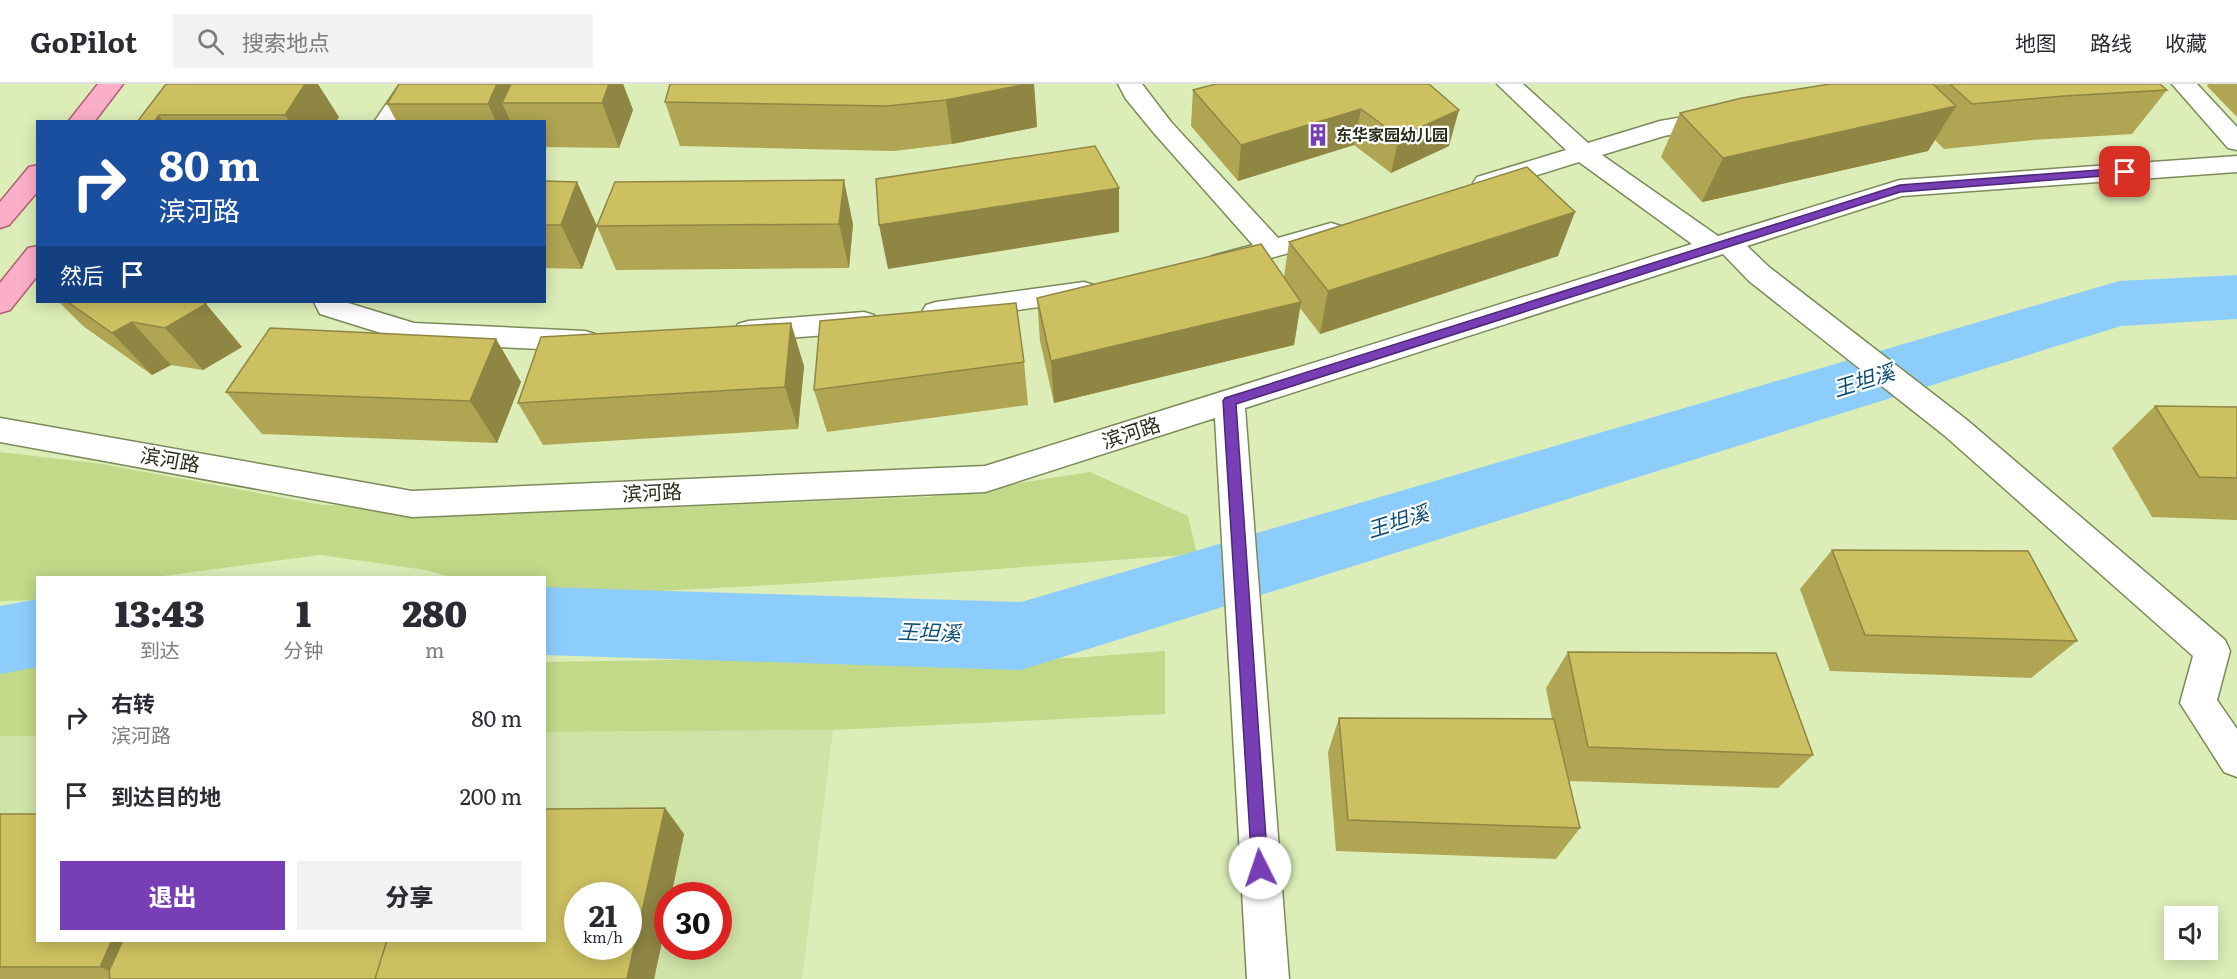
<!DOCTYPE html>
<html lang="zh">
<meta charset="utf-8">
<style>
body{margin:0;font-family:Literata,"Noto Sans SC",serif;background:#f2f2f3;color:#2b2b33;height:100vh;display:flex;flex-direction:column;font-size:22px;white-space:nowrap}
*{box-sizing:border-box;margin:0}
p{font-size:20px;color:#7c7c81}
.icon{flex:none;width:33px;height:33px;fill:none;stroke:currentColor;stroke-width:2;stroke-linecap:round;stroke-linejoin:round}
.map{position:relative;flex:1;overflow:hidden}
.drawer{position:absolute;left:36px;top:492px;width:510px;height:366px;display:flex;flex-direction:column;background:#fff;border-radius:0px;box-shadow:0 3px 15px #0003}
.drawer>*{flex:none}
.hud{position:absolute;left:36px;top:36px;width:510px;height:183px;border-radius:0px;box-shadow:0 3px 15px #0003;background:#1a4fa0;color:#fff;overflow:hidden}
.tools{position:absolute;left:2164px;top:822px;display:grid;gap:12px}
.tools a{display:grid;place-items:center;width:54px;height:54px;border-radius:0px;background:#fff;box-shadow:0 3px 15px #0003;font-size:30px}
.speed{position:absolute;left:564px;top:798px;display:flex;gap:12px;font-size:30px;font-weight:700;text-align:center}
.speed>*{display:grid;place-content:center;width:78px;height:78px;border-radius:50%;background:#fff;box-shadow:0 3px 15px #0003;line-height:1}
.speed small{font-size:15px;font-weight:400}
.speed .limit{border:9px solid #d22;background:#fff;color:#111}
.pin{position:absolute;display:grid;place-items:center;width:51px;height:51px;color:#fff;margin:-26px;border-radius:12px;box-shadow:0 3px 9px #0006}
.me{position:absolute;width:66px;margin:-33px;rotate:356deg;stroke-linejoin:round;filter:drop-shadow(0 0 4px #0008)}
.turn{display:flex;align-items:center;gap:21px;height:126px;padding:0 24px;font-size:27px}
.turn .icon{width:78px;height:78px;stroke-width:2.5}
.turn b{display:block;font-size:42px;line-height:51px}
.then{display:flex;align-items:center;height:57px;padding:0 24px;background:#0003;gap:12px;font-size:22px}
.eta{display:flex;justify-content:space-evenly;align-items:center;height:102px;text-align:center}
.eta b{font-size:36px;font-weight:800;line-height:42px}
.primary-button{display:flex;gap:12px;margin-top:auto;padding:12px 24px}
.primary-button a{flex:1;height:69px;border-radius:0px;background:#773eb5;color:#fff;font-size:24px;font-weight:800;line-height:69px;text-align:center}
.primary-button a+a{background:#f2f2f3;color:#2b2b33}
ul{padding:0;list-style:none}
li{display:flex;align-items:center;gap:18px;height:78px;padding:0 24px}
li div{flex:1}
li b{display:block;font-size:22px}
li em{font-style:normal}
header{display:flex;align-items:center;gap:36px;box-sizing:border-box;height:84px;padding:0 30px;background:#fff;border-bottom:2px solid #e1e1e2}
header strong{font-size:28px}
nav{display:flex;gap:33px;margin-inline-start:auto;font-size:21px}
.search{width:420px;height:54px;background:#f2f2f3;display:flex;align-items:center;gap:15px;box-sizing:border-box;padding:0 21px;border-radius:0px;color:#7c7c81;font-size:22px}
.map>svg:first-child{display:block}
.built{fill:#d0e3a7;fill-rule:evenodd}
.green{fill:#c1d988}
.lines{fill:none;stroke-linecap:round;stroke-linejoin:round}
.river{fill:#8dcdfd;fill-rule:evenodd}
.minor-casing{stroke:#7c8a59;stroke-width:3}
.major-casing{stroke:#b05f72;stroke-width:3}
.minor{fill:#fff;fill-rule:evenodd}
.major{fill:#fbafc7;fill-rule:evenodd}
.wall{fill:#afa553}
.shaded-wall{fill:#8f8644}
.building{fill:#ccc061;stroke:#8f8644;stroke-width:1.5;fill-rule:evenodd}
.route{fill:#773eb5;stroke:#4d2876;stroke-width:1.5}
.labels{text-anchor:middle;stroke-width:4.5;stroke-linejoin:round;paint-order:stroke}
.far-poi-label{font-size:16px;font-weight:bold;fill:#282e1a;stroke:#fff;text-anchor:start}
.street-label{font-size:20px;fill:#282e1a;stroke:#fff}
.water-label{font-size:21px;font-style:italic;fill:#0e4e75;stroke:#fff}
</style>
<header>
<strong>GoPilot</strong>
<div class="search"><svg class="icon" aria-label="search" viewBox="0 0 24 24"><circle cx="10" cy="10" r="6"/><path d="M15 15l6 6"/></svg>搜索地点</div>
<nav><a>地图</a><a>路线</a><a>收藏</a></nav>
</header>
<div class="map">
<svg width="2237" height="895" viewBox="0 0 2237 895">
<rect width="100%" height="100%" fill="#dcedb8"/>
<path class="built" d="M 833,646 L 802,895 L 0,895 L 0,652 L 37,652 L 38,856 L 544,856 L 545,648 ZM 578,812 L 628,812 L 628,862 L 578,862 ZM 668,812 L 718,812 L 718,862 L 668,862 Z"/>
<path class="green" d="M 0,368 L 102,380 L 323,421 L 568,427 L 929,413 L 1090,388 L 1188,432 L 1197,470 L 809,499 L 545,513 L 544,494 L 451,493 L 426,486 L 320,471 L 156,493 L 38,494 L 37,516 L 0,517 Z
M 1165,567 L 1165,630 L 833,646 L 545,648 L 545,578 L 796,574 L 1074,574 Z
M 37,577 L 37,652 L 0,652 L 0,582 Z"/>
<g class="lines">
<path class="river" d="M 2237,191 L 2237,235 L 2121,242 L 1021,586 L 544,571 L 544,503 L 1021,518 L 2119,197 Z
M 38,515 L 38,583 L 0,590 L 0,522 Z"/>
<g class="minor-casing">
<path id="minor" d="M 400,0 L 424,0 L 399,38 L 374,38 Z
M 1118,0 L 1142,0 L 1171,38 L 1278,154 L 1331,139 L 1341,142 L 1345,148 L 1341,154 L 1222,188 L 1212,186 L 1208,179 L 1212,172 L 1253,161 L 1153,48 L 1126,15 Z
M 1497,0 L 1523,0 L 1588,59 L 1660,37 L 1719,27 L 1728,30 L 1731,35 L 1728,40 L 1664,52 L 1602,71 L 1718,152 L 1900,96 L 2237,72 L 2237,88 L 1902,112 L 1747,162 L 1769,183 L 1967,336 L 2225,556 L 2230,567 L 2217,616 L 2237,645 L 2237,693 L 2224,688 L 2180,619 L 2193,572 L 1945,352 L 1749,197 L 1723,170 L 1245,324 L 1289,895 L 1247,895 L 1215,334 L 985,408 L 412,433 L 0,358 L 0,334 L 412,407 L 985,382 L 1692,160 L 1579,78 L 1486,107 L 1477,105 L 1473,99 L 1477,93 L 1566,66 Z
M 2172,0 L 2197,0 L 2237,43 L 2237,66 L 2228,64 Z
M 1084,198 L 1094,201 L 1098,208 L 1094,215 L 936,238 L 926,235 L 922,228 L 926,221 L 936,218 Z
M 314,218 L 345,218 L 414,239 L 585,247 L 595,250 L 600,257 L 595,264 L 585,267 L 413,259 L 320,230 Z
M 864,228 L 874,231 L 878,238 L 874,245 L 864,248 L 748,257 L 738,254 L 733,247 L 738,240 L 748,237 Z"/>
</g>
<g class="major-casing">
<path id="major" d="M 98,0 L 123,0 L 94,38 L 68,38 Z
M 38,81 L 38,107 L 9,141 L 0,144 L 0,118 L 29,83 Z
M 38,162 L 38,191 L 10,226 L 0,229 L 0,199 L 28,164 Z"/>
</g>
<use href="#minor" class="minor"/>
<use href="#major" class="major"/>
</g>
<path class="wall" d="M 166,0 L 339,33 L 336,38 L 137,38 Z
M 399,0 L 623,0 L 633,26 L 619,64 L 544,63 L 544,38 L 397,38 L 387,20 Z
M 1034,0 L 1037,43 L 952,60 L 894,67 L 680,62 L 665,18 Z
M 1429,0 L 1449,62 L 1391,89 L 1354,61 L 1238,97 L 1191,42 L 1193,6 Z
M 1830,0 L 2160,0 L 2167,6 L 2132,50 L 2033,56 L 1944,65 L 1935,56 L 1928,67 L 1702,118 L 1661,73 L 1680,29 Z
M 2208,0 L 2237,0 L 2237,33 L 2207,2 Z
M 544,97 L 577,98 L 597,142 L 582,185 L 544,184 Z
M 853,140 L 849,184 L 616,186 L 597,142 Z
M 1289,158 L 1558,172 L 1320,250 L 1300,224 L 1294,261 L 1054,319 L 1040,257 L 1037,214 L 1284,193 Z
M 59,218 L 203,218 L 206,220 L 242,263 L 203,286 L 171,281 L 152,291 L 83,242 Z
M 496,255 L 521,298 L 497,359 L 262,350 L 226,308 Z
M 1024,278 L 1028,321 L 827,348 L 814,306 Z
M 804,282 L 798,345 L 543,361 L 518,319 Z
M 2155,322 L 2237,323 L 2237,436 L 2152,433 L 2112,364 Z
M 1832,466 L 2077,557 L 2031,594 L 1830,587 L 1800,505 Z
M 1568,568 L 1813,671 L 1778,704 L 1569,697 L 1580,744 L 1556,775 L 1336,767 L 1328,668 L 1339,634 L 1552,635 L 1546,604 Z
M 665,724 L 684,750 L 671,812 L 668,812 L 668,829 L 654,895 L 0,895 L 0,730 L 38,856 L 544,856 Z"/>
<path class="shaded-wall" d="M 305,0 L 318,0 L 339,33 L 336,38 L 290,38 L 285,31 Z
M 497,0 L 513,0 L 502,19 L 511,38 L 496,38 L 488,20 Z
M 609,0 L 623,0 L 633,26 L 619,64 L 602,19 Z
M 1027,0 L 1034,0 L 1037,43 L 952,60 L 946,16 Z
M 1956,22 L 1928,67 L 1702,118 L 1723,74 Z
M 1361,25 L 1354,61 L 1238,97 L 1241,61 Z
M 1459,26 L 1449,62 L 1391,89 L 1399,53 Z
M 159,31 L 163,38 L 154,38 Z
M 844,96 L 853,140 L 849,184 L 839,140 Z
M 577,98 L 597,142 L 582,185 L 561,141 Z
M 1119,104 L 1119,148 L 888,185 L 879,141 Z
M 1575,128 L 1558,172 L 1320,250 L 1328,207 Z
M 1301,218 L 1294,261 L 1054,319 L 1051,277 Z
M 206,220 L 242,263 L 203,286 L 165,244 Z
M 132,238 L 171,281 L 152,291 L 112,249 Z
M 791,239 L 804,282 L 798,345 L 785,303 Z
M 496,255 L 521,298 L 497,359 L 470,317 Z
M 665,724 L 684,750 L 671,812 L 668,812 L 668,829 L 654,895 L 627,895 Z
M 112,856 L 153,856 L 128,895 L 100,883 Z"/>
<path class="building" d="M 166,0 L 305,0 L 285,31 L 159,31 L 154,38 L 137,38 Z
M 399,0 L 497,0 L 488,20 L 387,20 Z
M 511,0 L 609,0 L 602,19 L 502,19 Z
M 670,0 L 1027,0 L 946,16 L 887,22 L 665,18 Z
M 1216,0 L 1429,0 L 1459,26 L 1399,53 L 1361,25 L 1241,61 L 1193,6 Z
M 1830,0 L 1933,0 L 1956,22 L 1723,74 L 1680,29 L 1742,14 Z
M 1950,0 L 2160,0 L 2167,6 L 2064,12 L 1972,20 Z
M 1095,62 L 1119,104 L 879,141 L 876,95 Z
M 1527,83 L 1575,128 L 1328,207 L 1289,158 Z
M 844,96 L 839,140 L 597,142 L 615,98 Z
M 544,97 L 577,98 L 561,141 L 544,141 Z
M 1261,160 L 1301,218 L 1051,277 L 1037,214 Z
M 68,218 L 203,218 L 206,220 L 165,244 L 132,238 L 112,249 Z
M 1016,219 L 1024,278 L 814,306 L 820,237 Z
M 791,239 L 785,303 L 518,319 L 541,253 Z
M 270,244 L 496,255 L 470,317 L 226,308 Z
M 2155,322 L 2237,323 L 2237,394 L 2199,393 Z
M 1832,466 L 2028,467 L 2077,557 L 1865,551 Z
M 1568,568 L 1776,569 L 1813,671 L 1588,663 Z
M 1339,634 L 1554,635 L 1580,744 L 1348,736 Z
M 665,724 L 627,895 L 375,895 L 387,856 L 544,856 L 544,725 ZM 578,812 L 628,812 L 628,862 L 578,862 Z
M 0,730 L 38,730 L 38,856 L 112,856 L 100,883 L 0,883 Z
M 123,856 L 387,856 L 375,895 L 110,895 L 109,887 Z"/>
<path class="route" d="M 2125,84 L 2130,88 L 2128,90 L 1900,108 L 1236,320 L 1268,784 L 1266,789 L 1260,792 L 1254,789 L 1252,784 L 1223,317 L 1225,314 L 1900,101 Z"/>
<defs>
<g id="building-bare" transform="scale(1.8)"><path d="M-4-6H4V6H1V3H-1V6H-4ZM-2.5-4.3h1.7v1.8h-1.7ZM.8-4.3h1.7v1.8H.8ZM-2.5-1h1.7V.8h-1.7ZM.8-1h1.7V.8H.8Z" fill="#773eb5" stroke="#fff" stroke-width="2.5" paint-order="stroke"/></g>
</defs>
<g fill-rule="evenodd">
<use href="#building-bare" x="1318" y="51"/>
</g>
<g class="labels">
<g class="far-poi-label">
<text x="1336" y="57">东华家园幼儿园</text>
</g>
<g class="street-label">
<text transform="translate(1131 349) rotate(-18)" y="7">滨河路</text>
<text transform="translate(170 376) rotate(10)" y="7">滨河路</text>
<text transform="translate(652 409) rotate(-3)" y="7">滨河路</text>
</g>
<g class="water-label">
<text transform="translate(1864 297) rotate(-17)" y="7">王坦溪</text>
<text transform="translate(1398 438) rotate(-17)" y="7">王坦溪</text>
<text transform="translate(929 549) rotate(2)" y="7">王坦溪</text>
</g>
</g>
</svg>
<div class="tools">
<a><svg class="icon" aria-label="sound" viewBox="0 0 24 24"><path d="M4 9h4l5-4v14l-5-4H4zM17 9q2 3 0 6"/></svg></a>
</div>
<div class="speed"><div>21<small>km/h</small></div><div class="limit">30</div></div>
<div class="pin" style="left:2125px;top:88px;background:#d93025"><svg class="icon" aria-label="arrive" viewBox="0 0 24 24"><path d="M6 21V4h12l-3 4 3 4H6"/></svg></div>
<svg class="me" style="left:1260px;top:784px" viewBox="-20 -20 40 40"><circle r="19" fill="#fff"/><path d="M0-13L10 11 0 6-10 11z" fill="#773eb5"/></svg>
<div class="hud">
<div class="turn"><svg class="icon" aria-label="right" viewBox="0 0 24 24"><path d="M7 20v-9h11M14 6l5 5-5 5"/></svg><div><b>80 m</b>滨河路</div></div>
<div class="then">然后<svg class="icon" aria-label="arrive" viewBox="0 0 24 24"><path d="M6 21V4h12l-3 4 3 4H6"/></svg></div>
</div>
<section class="drawer">
<div class="eta">
<div><b>13:43</b><p>到达</p></div>
<div><b>1</b><p>分钟</p></div>
<div><b>280</b><p>m</p></div>
</div>
<ul>
<li><svg class="icon" aria-label="right" viewBox="0 0 24 24"><path d="M7 20v-9h11M14 6l5 5-5 5"/></svg><div><b>右转</b><p>滨河路</p></div><em>80 m</em></li>
<li><svg class="icon" aria-label="arrive" viewBox="0 0 24 24"><path d="M6 21V4h12l-3 4 3 4H6"/></svg><div><b>到达目的地</b></div><em>200 m</em></li>
</ul>
<div class="primary-button"><a>退出</a><a>分享</a></div>
</section>
</div>
